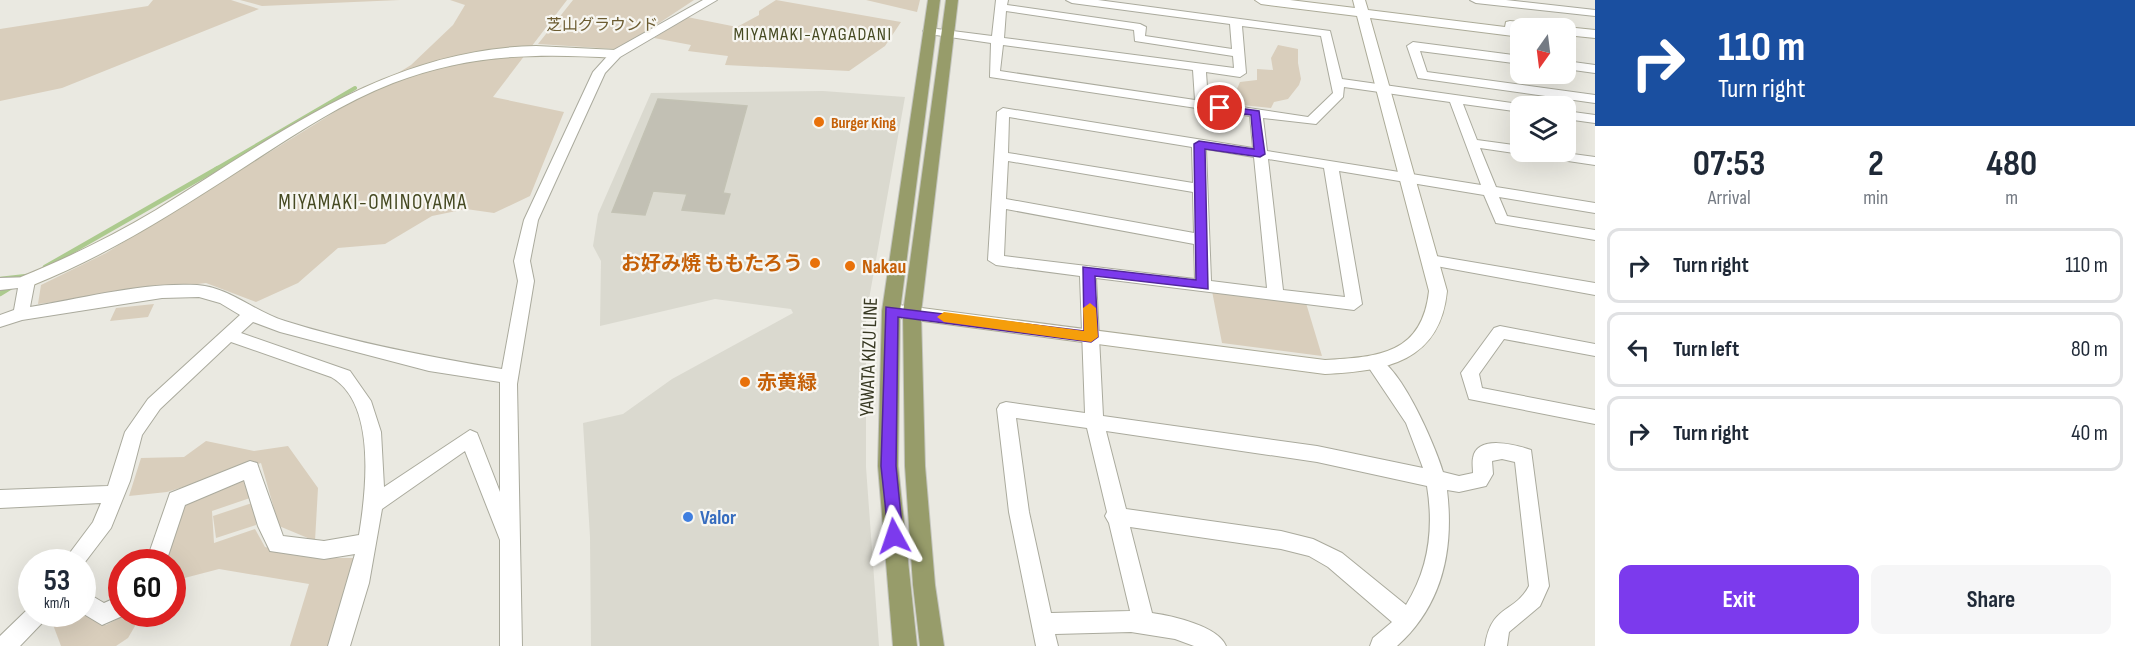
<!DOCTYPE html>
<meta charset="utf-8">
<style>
body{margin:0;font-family:"Sofia Sans Condensed","Noto Sans JP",sans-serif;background:#f6f6f7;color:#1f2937;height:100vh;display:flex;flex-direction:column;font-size:22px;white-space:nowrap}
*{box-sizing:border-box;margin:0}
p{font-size:20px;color:#747a83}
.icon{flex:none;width:33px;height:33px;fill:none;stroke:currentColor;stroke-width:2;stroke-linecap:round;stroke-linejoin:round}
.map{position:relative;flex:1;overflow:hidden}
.drawer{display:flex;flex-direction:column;background:#fff;width:540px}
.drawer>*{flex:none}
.hud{background:#1a4fa0;color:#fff;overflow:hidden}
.needle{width:39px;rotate:194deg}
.buttons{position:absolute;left:1510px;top:18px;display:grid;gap:12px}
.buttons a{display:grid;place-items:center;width:66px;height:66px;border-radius:12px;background:#fff;box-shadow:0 6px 24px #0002;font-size:30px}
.speed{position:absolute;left:18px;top:549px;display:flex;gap:12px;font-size:30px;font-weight:700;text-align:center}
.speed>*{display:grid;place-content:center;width:78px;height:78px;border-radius:50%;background:#fff;box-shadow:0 6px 24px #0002;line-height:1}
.speed small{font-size:15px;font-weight:400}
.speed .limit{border:9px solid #d22;background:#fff;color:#111}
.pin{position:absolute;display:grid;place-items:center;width:51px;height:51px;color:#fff;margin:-26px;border:3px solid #fff;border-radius:50%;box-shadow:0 2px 6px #0007}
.me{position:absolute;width:66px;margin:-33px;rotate:355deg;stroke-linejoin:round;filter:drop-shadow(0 0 4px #0008)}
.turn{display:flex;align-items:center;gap:21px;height:126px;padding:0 24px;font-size:27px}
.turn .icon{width:78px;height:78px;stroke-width:2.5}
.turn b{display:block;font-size:42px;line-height:51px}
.eta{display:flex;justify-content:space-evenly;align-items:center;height:102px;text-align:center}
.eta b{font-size:36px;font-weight:700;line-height:42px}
.button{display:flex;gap:12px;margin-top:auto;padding:12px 24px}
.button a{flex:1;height:69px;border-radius:12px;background:#7c3aed;color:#fff;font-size:24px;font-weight:700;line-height:69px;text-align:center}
.button a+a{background:#f6f6f7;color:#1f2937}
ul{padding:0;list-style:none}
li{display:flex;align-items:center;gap:18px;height:75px;margin:0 12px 9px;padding:0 12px;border:3px solid #e0e1e3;border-radius:12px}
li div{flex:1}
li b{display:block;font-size:22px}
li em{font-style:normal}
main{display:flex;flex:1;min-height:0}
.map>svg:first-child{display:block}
.built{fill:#dad9cf}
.green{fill:#d9cebc}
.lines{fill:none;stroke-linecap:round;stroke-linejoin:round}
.stream-far1{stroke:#acca8e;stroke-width:4}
.stream{stroke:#acca8e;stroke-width:4.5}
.building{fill:#c2c0b4;stroke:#c3c2b4;stroke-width:1.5}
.street-casing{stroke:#aaaa9d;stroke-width:2}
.secondary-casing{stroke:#acab98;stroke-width:2}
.primary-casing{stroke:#c3c4bd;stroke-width:2}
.street{fill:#fff;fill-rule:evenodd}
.secondary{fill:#fff;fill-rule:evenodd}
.primary{fill:#979c6a;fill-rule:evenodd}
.route{fill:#7c3aed;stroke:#51269a;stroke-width:1.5}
.slow{fill:#f59e0b}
.food-dot{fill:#e8710a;stroke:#f7f6f1;stroke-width:2}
.shop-dot{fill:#3f7fe0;stroke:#f7f6f1;stroke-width:2}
.labels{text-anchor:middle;stroke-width:4.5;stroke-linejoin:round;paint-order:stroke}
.far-park-label{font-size:16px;fill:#6c5c31;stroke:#f7f6f1}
.far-food-label{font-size:16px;font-weight:bold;fill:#c56008;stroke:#f7f6f1;text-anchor:start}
.far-neighbourhood-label{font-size:18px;letter-spacing:1.5px;fill:#454921;stroke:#f7f6f1}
.food-label{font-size:20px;font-weight:bold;fill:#c56008;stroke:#f7f6f1;text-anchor:start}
.street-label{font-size:20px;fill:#383923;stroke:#f7f6f1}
.shop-label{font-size:20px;font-weight:bold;fill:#366cbe;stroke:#f7f6f1;text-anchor:start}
.neighbourhood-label{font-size:21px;letter-spacing:1.5px;fill:#454921;stroke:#f7f6f1}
</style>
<main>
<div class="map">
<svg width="1595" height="646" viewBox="0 0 1595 646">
<rect width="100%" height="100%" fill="#eae9e1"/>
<path class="built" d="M 823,91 L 905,97 L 866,316 L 866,467 L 879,646 L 591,646 L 590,537 L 583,423 L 623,414 L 672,379 L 793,313 L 791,309 L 715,299 L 600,326 L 601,261 L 593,246 L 598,214 L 651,93 Z"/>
<path class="green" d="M 153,0 L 231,0 L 259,9 L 62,88 L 0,101 L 0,29 L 148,6 Z
M 240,0 L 400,0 L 262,6 Z
M 450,0 L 567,0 L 493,97 L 564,112 L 530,196 L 494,213 L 466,209 L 432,216 L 385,244 L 338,248 L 298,283 L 256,302 L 206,283 L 38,304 L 41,285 L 106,253 L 411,65 L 453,25 L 465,5 Z
M 573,0 L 694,0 L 626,45 L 615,49 L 538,44 Z
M 776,0 L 901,22 L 885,46 L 849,71 L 725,65 L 728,56 L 688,51 L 691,45 L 654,38 L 687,17 L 737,27 L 759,15 L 759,11 Z
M 866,0 L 920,0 L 917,12 Z
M 1278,45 L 1298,49 L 1298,63 L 1301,79 L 1299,85 L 1288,99 L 1274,102 L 1271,108 L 1242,105 L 1236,91 L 1240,82 L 1257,80 L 1257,69 L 1273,70 L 1271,58 Z
M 1212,291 L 1306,303 L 1322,356 L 1222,343 Z
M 154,304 L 148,317 L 110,321 L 116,308 Z
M 206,441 L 254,451 L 288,446 L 318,488 L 315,541 L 279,526 L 261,463 L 167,492 L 129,496 L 141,458 L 184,457 Z
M 243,480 L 250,498 L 212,511 L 214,543 L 255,529 L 265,547 L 317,558 L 354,558 L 328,646 L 290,646 L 309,584 L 219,569 L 173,581 L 172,562 L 166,562 L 182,497 Z
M 255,502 L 256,525 L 216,538 L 213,516 Z
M 83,613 L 106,625 L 127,614 L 142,614 L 128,638 L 116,646 L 61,646 L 49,614 Z"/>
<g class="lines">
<path class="stream-far1" d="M 216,169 L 355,88"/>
<path class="stream" d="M 45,267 L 218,168
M 0,279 L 27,276
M 0,294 L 13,286"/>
</g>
<path class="building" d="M 658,99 L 747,106 L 723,193 L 730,194 L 724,214 L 682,210 L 687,194 L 653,191 L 645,215 L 612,212 Z"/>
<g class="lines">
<g class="street-casing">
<path id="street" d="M 703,0 L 717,0 L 620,57 L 605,73 L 538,220 L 530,261 L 534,281 L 517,384 L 522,646 L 500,646 L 500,540 L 465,451 L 382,509 L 369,583 L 350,646 L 328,646 L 355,554 L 324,559 L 270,551 L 258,526 L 244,480 L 185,505 L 166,562 L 146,562 L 170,493 L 250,461 L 257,463 L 259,469 L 283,536 L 324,541 L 359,535 C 366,492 377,403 331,377 L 231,342 L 160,409 L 142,435 L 130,481 L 111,528 L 82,566 L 82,562 L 63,562 L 93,522 L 101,503 L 0,508 L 0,490 L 108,486 L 125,432 L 148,399 L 240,315 L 220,303 L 199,297 L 162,298 L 22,320 L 0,327 L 0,315 L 14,310 L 18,288 L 0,290 L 0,278 L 33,277 L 35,281 L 30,307 C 83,298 144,282 197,285 C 229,287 255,312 285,321 C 355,343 429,357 502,369 L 518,281 L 514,261 L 524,220 L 593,72 L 612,51 ZM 253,322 L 280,332 L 429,371 L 500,382 L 500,492 L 479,438 L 477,433 L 470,430 L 384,487 L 381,432 L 371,401 L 350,371 L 241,333 Z
M 996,0 L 1008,0 L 1007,5 L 1140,24 L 1146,27 L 1145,36 L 1232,49 L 1230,24 L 1072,3 L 1066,0 L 1098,0 L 1330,31 L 1342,79 L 1526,105 L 1521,106 L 1521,112 L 1463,104 L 1477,140 L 1521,146 L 1521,152 L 1558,152 L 1595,157 L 1595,165 L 1480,148 L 1496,187 L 1595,203 L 1595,213 L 1499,197 L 1507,216 L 1595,230 L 1595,240 L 1496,223 L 1484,195 L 1339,171 L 1362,304 L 1354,310 L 1096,278 L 1103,416 L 1317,446 L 1423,468 L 1406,423 L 1365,362 L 1368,357 C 1395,349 1437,450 1443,472 L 1459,476 L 1473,473 C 1473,469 1472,462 1473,458 C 1477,434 1516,445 1531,450 L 1549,586 L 1540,606 L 1509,632 L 1507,646 L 1485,646 C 1491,604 1514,614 1529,586 L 1515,462 L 1502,459 L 1492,461 L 1493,474 L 1486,486 L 1459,492 L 1447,490 C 1454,548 1443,605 1397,646 L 1370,646 L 1373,638 L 1392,622 L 1328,567 L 1309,556 L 1281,549 L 1130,527 L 1152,613 C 1173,616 1218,626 1226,646 L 1194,646 L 1175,639 L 1131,632 L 1055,634 L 1058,646 L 1036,646 L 1009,512 L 997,409 L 1000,404 L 1006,402 L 1085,413 L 1080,276 L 996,265 L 988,260 L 997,112 L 1003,108 L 1253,148 L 1250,116 L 990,77 L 991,43 L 929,34 L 923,31 L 929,28 L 992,36 ZM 1006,11 L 1134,30 L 1135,41 L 1233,56 L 1234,68 L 1004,38 ZM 1242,26 L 1321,36 L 1333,93 L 1308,117 L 1208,102 L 1206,72 L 1240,77 L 1246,73 ZM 1003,45 L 1193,70 L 1195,100 L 1000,71 ZM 1344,87 L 1450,102 L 1481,185 L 1267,151 L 1263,118 L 1316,124 L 1343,97 ZM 1009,117 L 1192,147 L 1193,183 L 1008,153 ZM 1206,149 L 1254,157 L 1267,288 L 1211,281 ZM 1268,159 L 1324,168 L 1345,297 L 1283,290 ZM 1008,161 L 1193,192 L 1194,233 L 1006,199 ZM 1006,209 L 1194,244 L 1195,279 L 1004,256 ZM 1016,418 L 1087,428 L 1107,512 L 1105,516 L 1109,523 L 1130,611 L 1051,613 L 1029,512 ZM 1106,431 L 1317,462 L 1427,486 C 1434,529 1429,568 1406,605 L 1342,553 L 1313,539 L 1281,531 L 1126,509 Z
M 1470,0 L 1506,0 L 1595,10 L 1595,16 L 1476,3 Z
M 1413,42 L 1521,56 L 1521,64 L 1420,51 L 1427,72 L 1595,95 L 1595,103 L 1418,78 L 1407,46 Z
M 1566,61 L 1595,65 L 1595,73 L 1566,69 Z
M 1566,111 L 1595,115 L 1595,123 L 1566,119 Z
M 1430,255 L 1595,283 L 1595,295 L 1425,264 L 1422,260 L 1425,256 Z
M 1500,326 L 1595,344 L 1595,356 L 1504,339 L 1479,374 L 1482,388 L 1595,410 L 1595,424 L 1469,399 L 1461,373 L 1494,328 Z
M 82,590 L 104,603 L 122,595 L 122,614 L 127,614 L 102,625 L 82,613 Z
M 32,605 L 32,614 L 46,614 L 44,621 L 20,646 L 0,646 L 0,636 Z"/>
</g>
<g class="secondary-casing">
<path id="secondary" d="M 1255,0 L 1290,0 L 1355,8 L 1353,0 L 1365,0 L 1368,10 L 1505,27 L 1506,22 L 1510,21 L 1541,24 L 1547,28 L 1521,28 L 1521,37 L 1370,18 L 1447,291 C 1440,362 1386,371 1325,374 L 885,316 L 882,311 L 885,306 L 891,304 L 1325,360 C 1379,357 1422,354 1429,291 L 1357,16 L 1261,4 Z
M 1566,27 L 1595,30 L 1595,38 L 1566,35 L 1566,28 L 1561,28 Z
M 536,46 L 616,50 L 623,54 L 616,58 C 537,53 468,54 393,83 C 339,104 291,137 243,168 C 175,212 108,255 33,285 L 21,285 L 18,281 L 21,277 C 68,258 112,236 156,210 C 277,136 387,49 536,46 Z"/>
</g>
<g class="primary-casing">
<path id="primary" d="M 928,0 L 940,0 L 900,311 L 898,466 L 917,646 L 893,646 L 878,466 L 882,311 Z
M 946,0 L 958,0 L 921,313 L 925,466 L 935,585 L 944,646 L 920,646 L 913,585 L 905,466 L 903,313 Z"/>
</g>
<use href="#street" class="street"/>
<use href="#secondary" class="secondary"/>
<use href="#primary" class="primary"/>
</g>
<path class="route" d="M 1216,105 L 1259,111 L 1265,154 L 1260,157 L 1205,149 L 1208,289 L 1095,276 L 1098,337 L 1091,342 L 898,317 L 896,466 L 903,536 L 900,541 L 894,543 L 889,541 L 881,466 L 886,307 L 1084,331 L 1083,267 L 1196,280 L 1194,144 L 1199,141 L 1254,149 L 1251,115 L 1216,110 Z"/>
<path class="slow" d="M 1090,303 L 1096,308 L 1098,337 L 1091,342 L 944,322 L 937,317 L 944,312 L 1084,331 L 1083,308 Z"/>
<g class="food-dot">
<circle cx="819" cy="122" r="6"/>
<circle cx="815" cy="263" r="6"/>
<circle cx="850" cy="266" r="6"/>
<circle cx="745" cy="382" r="6"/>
</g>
<circle class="shop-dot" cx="688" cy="517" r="6"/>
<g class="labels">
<g class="far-park-label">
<text x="602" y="30">芝山グラウンド</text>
</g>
<g class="far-food-label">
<text x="831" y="128">Burger King</text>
</g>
<g class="far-neighbourhood-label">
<text x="813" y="40">MIYAMAKI-AYAGADANI</text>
</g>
<g class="food-label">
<text x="803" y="270" text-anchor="end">お好み焼 ももたろう</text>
<text x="862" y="273">Nakau</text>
<text x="757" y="389">赤黄緑</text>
</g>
<g class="street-label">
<text transform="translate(868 357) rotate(-88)" y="7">YAWATA KIZU LINE</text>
</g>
<g class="shop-label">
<text x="700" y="524">Valor</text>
</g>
<g class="neighbourhood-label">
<text x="373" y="209">MIYAMAKI-OMINOYAMA</text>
</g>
</g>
</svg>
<div class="buttons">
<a><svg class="needle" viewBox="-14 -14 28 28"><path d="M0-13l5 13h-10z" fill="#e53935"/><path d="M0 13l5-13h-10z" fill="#747a83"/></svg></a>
<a><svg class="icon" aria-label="layers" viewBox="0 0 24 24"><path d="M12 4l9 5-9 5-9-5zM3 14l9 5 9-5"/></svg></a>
</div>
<div class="speed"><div>53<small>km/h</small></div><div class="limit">60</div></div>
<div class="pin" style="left:1220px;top:108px;background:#d93025"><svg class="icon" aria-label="arrive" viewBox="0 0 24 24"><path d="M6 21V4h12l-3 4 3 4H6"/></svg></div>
<svg class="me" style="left:894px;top:536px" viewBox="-20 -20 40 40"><path d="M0-17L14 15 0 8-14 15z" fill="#7c3aed" stroke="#fff" stroke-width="4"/></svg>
</div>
<section class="drawer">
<div class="hud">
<div class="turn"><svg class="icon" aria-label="right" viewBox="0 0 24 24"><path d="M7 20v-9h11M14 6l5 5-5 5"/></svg><div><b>110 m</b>Turn right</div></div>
</div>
<div class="eta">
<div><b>07:53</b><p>Arrival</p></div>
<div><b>2</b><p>min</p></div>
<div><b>480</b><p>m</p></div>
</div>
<ul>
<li><svg class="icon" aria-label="right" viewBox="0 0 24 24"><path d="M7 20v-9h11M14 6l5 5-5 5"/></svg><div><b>Turn right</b></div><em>110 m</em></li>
<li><svg class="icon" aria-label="left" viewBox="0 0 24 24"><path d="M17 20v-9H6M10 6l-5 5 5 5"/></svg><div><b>Turn left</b></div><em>80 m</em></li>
<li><svg class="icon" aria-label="right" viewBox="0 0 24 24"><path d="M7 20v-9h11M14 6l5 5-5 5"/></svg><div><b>Turn right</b></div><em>40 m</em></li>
</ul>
<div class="button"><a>Exit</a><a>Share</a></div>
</section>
</main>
